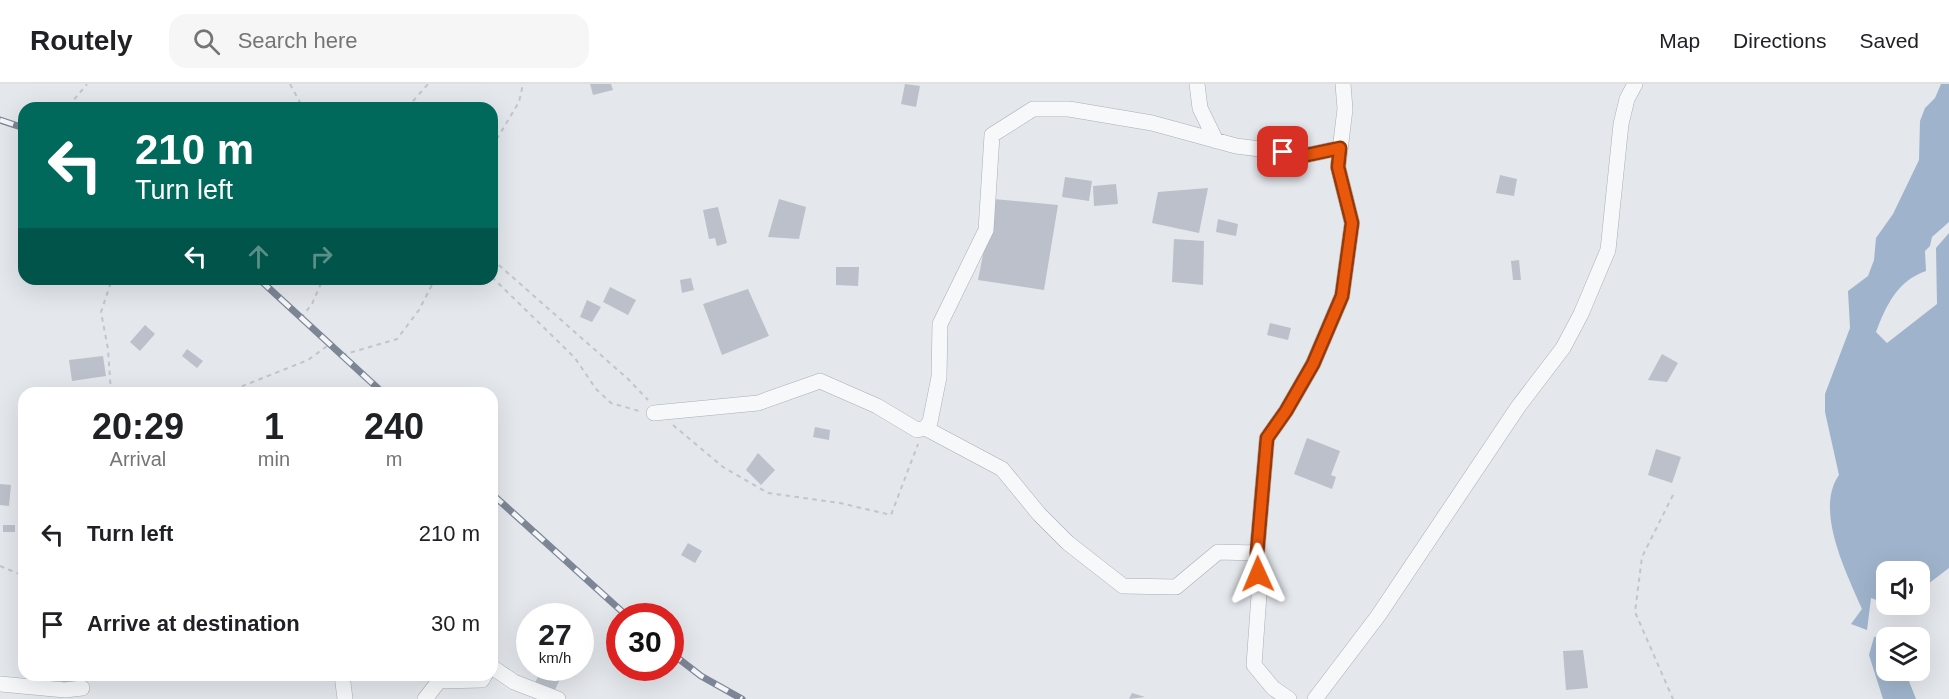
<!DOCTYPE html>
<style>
body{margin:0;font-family:Helvetica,sans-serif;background:#f6f6f6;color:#202124;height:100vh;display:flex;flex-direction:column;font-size:22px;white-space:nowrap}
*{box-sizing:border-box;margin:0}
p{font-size:20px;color:#757577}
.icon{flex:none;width:33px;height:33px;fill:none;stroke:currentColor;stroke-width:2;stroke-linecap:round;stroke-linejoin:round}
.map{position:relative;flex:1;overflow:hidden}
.details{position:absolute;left:18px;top:303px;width:480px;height:294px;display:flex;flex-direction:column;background:#fff;border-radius:18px;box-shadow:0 6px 24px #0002}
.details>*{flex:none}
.hud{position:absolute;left:18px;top:18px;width:480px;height:183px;border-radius:18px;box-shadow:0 6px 24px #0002;background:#00695c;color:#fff;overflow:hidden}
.tools{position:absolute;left:1876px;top:477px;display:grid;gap:12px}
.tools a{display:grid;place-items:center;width:54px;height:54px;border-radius:12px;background:#fff;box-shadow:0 6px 24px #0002;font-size:30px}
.speed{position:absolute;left:516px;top:519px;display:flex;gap:12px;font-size:30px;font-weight:700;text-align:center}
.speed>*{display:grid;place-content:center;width:78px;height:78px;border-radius:50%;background:#fff;box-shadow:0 6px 24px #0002;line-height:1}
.speed small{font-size:15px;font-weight:400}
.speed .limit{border:9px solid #d22;background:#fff;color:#111}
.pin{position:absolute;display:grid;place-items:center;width:51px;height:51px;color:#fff;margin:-26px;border-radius:12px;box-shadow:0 3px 9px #0006}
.me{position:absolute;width:66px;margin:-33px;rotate:359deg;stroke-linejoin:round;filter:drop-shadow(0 0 4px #0008)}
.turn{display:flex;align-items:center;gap:21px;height:126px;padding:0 18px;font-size:27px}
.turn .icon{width:78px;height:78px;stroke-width:2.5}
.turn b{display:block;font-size:42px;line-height:51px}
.lanes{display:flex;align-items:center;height:57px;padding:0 18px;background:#0003;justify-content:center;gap:30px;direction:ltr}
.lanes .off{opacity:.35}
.eta{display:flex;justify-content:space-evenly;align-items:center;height:102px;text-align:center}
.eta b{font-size:36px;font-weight:800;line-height:42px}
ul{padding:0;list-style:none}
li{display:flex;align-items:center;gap:18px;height:90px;padding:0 18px}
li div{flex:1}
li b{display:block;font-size:22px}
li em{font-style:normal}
header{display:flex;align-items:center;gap:36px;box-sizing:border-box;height:84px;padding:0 30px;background:#fff;border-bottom:2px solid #e0e0e0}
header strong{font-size:28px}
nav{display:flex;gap:33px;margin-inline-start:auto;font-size:21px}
.search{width:420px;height:54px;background:#f6f6f6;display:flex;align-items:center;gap:15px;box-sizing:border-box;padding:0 21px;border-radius:18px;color:#757577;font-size:22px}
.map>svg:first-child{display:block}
.water{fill:#9fb4cc}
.building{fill:#bbc0ca}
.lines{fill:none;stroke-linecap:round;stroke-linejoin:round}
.minor-casing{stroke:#a9aeb7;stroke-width:16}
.path{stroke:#c2c5cb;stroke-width:2;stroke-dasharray:4.5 4.5;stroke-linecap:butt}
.minor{stroke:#f7f8fa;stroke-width:15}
.rail-casing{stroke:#7d8696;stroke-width:7}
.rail{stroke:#f4f6f9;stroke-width:4.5;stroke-dasharray:14;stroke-linecap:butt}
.route-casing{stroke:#983908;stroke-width:15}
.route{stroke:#ea580c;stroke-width:10}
</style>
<header>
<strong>Routely</strong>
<div class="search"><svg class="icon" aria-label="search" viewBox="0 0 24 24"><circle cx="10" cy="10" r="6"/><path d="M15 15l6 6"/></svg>Search here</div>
<nav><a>Map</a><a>Directions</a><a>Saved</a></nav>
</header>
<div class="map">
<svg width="1949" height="615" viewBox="0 0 1949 615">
<rect width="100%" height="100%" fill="#e4e7ec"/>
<path class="water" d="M 1941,0 L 1949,0 L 1949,138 L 1932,153 L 1930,162 L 1925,167 L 1926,187 C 1897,197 1886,222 1876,248 L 1887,259 L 1937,220 L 1936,164 L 1949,149 L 1949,484 L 1928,500 L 1920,500 L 1920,488 L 1887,488 L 1887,507 L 1882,518 L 1871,514 L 1867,546 L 1851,540 L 1862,525 C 1847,490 1814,426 1839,391 L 1825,328 L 1825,310 L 1850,244 L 1848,207 L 1868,192 L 1874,176 L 1876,154 L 1893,130 L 1919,76 L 1920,37 L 1925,24 L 1935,14 Z
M 1881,552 L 1887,558 L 1887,586 L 1905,587 L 1916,615 L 1883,615 L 1869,571 L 1874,553 Z"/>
<path class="building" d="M 590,0 L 611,0 L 613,6 L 593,11 Z
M 905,0 L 920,2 L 916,23 L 901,20 Z
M 1500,91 L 1517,95 L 1514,112 L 1496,109 Z
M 1065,93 L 1092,97 L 1089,117 L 1062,113 Z
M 1116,100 L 1118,120 L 1094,122 L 1093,102 Z
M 1208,104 L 1199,149 L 1152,139 L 1158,108 Z
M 779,115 L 806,123 L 799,155 L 768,153 Z
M 994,115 L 1058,121 L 1044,206 L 978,196 Z
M 718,123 L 727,159 L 717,162 L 715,154 L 709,155 L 703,126 Z
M 1218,135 L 1238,140 L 1236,152 L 1216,148 Z
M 1174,155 L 1204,157 L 1203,201 L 1172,198 Z
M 1519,176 L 1521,196 L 1513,196 L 1511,177 Z
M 836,183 L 859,183 L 858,202 L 836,201 Z
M 691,194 L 694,206 L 682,209 L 680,196 Z
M 610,203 L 636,216 L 628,231 L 603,218 Z
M 748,205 L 769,252 L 722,271 L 703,220 Z
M 587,216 L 601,223 L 592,238 L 580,233 Z
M 1270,239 L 1291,244 L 1288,256 L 1267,251 Z
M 145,241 L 155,250 L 140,267 L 130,258 Z
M 187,265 L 203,277 L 197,284 L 182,272 Z
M 1662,270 L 1678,279 L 1667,298 L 1648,296 Z
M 103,272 L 106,292 L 72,297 L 69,276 Z
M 815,343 L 830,346 L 829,356 L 813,353 Z
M 1307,354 L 1340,367 L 1331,391 L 1336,393 L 1332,405 L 1294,390 Z
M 1656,365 L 1681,373 L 1672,399 L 1648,391 Z
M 758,369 L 775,386 L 761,401 L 746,386 Z
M 0,400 L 11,401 L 9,422 L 0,421 Z
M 3,441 L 15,441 L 15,448 L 3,448 Z
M 688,459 L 702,467 L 695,479 L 681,471 Z
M 1583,566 L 1588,604 L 1566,606 L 1563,567 Z
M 542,584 L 565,584 L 554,608 L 535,599 Z
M 61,592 L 71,592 L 72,601 L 62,602 Z
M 1132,609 L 1145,613 L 1129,615 Z"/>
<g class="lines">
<g class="minor-casing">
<path id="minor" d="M 1197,0 L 1200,24 L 1216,57
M 654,329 L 758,319 L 820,297 L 877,322 L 917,346 L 925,344 L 930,338 L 939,293 L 940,240 L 986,146 L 992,51 L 1033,25 L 1069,25 L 1152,39 L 1236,62 L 1307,71 L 1340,64
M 925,344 L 1002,385 L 1039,430 L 1068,459 L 1123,502 L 1176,503 L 1218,468 L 1257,469 L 1259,511 L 1254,581 L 1273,604 L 1289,615
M 1257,469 L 1267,354 L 1286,327 L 1313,280 L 1342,212 L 1352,139 L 1338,83 L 1345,25 L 1343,0
M 492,583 L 514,598 L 558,615
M 342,591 L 345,615
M 0,600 L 65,606 L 82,604
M 425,615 L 439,597 L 482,596 L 485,591
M 1315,615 L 1378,532 L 1518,323 L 1563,264 L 1581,230 L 1608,166 L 1621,40 L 1627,15 L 1635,0"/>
</g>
<path class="path" d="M 290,0 L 303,24
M 73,24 L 73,17 L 87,0
M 407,24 L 428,0
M 492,63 L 519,18 L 523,0
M 492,175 L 628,295 L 648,316
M 492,193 L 575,274 L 596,305 L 611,319 L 639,327
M 301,234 L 312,220 L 323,195
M 342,271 L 397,255 L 419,226 L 435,195
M 111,309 L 108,265 L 101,228 L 112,195
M 225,309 L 308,276 L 330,260
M 673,341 L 723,383 L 768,409 L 840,419 L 891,431 L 918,360
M 1673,411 L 1642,473 L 1635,528 L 1673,615
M 0,482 L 24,492"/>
<use href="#minor" class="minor"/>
<g class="rail-casing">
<path id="rail" d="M 0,36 L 24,44
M 259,195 L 383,309
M 492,410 L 627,532
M 670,568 L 701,592 L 742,615"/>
</g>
<use href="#rail" class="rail"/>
</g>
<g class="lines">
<g class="route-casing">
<path id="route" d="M 1258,490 L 1257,469 L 1267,354 L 1286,327 L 1313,280 L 1342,212 L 1352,139 L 1338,83 L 1340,64 L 1307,71 L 1283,68"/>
</g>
<use href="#route" class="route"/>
</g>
</svg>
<div class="tools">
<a><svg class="icon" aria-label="sound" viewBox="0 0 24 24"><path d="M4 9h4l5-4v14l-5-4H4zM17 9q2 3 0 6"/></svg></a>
<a><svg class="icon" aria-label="layers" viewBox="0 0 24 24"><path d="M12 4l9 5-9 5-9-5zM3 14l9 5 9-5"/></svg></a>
</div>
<div class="speed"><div>27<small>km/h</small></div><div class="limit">30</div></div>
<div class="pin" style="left:1283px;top:68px;background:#d93025"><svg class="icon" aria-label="arrive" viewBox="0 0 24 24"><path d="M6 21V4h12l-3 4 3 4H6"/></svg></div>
<svg class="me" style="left:1258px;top:490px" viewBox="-20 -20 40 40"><path d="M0-17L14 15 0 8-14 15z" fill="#ea580c" stroke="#fff" stroke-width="4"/></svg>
<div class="hud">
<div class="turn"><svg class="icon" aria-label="left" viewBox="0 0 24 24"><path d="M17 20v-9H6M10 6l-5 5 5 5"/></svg><div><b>210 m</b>Turn left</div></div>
<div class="lanes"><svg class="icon" aria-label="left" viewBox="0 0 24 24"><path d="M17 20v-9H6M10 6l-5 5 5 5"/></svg><svg class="icon off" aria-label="ahead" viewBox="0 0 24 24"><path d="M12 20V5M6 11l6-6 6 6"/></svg><svg class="icon off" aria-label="right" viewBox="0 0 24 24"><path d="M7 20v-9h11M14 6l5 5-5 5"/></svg></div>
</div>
<section class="details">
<div class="eta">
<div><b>20:29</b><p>Arrival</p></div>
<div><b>1</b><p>min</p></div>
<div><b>240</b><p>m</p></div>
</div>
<ul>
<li><svg class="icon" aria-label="left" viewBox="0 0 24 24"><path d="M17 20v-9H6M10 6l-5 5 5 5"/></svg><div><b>Turn left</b></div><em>210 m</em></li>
<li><svg class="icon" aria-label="arrive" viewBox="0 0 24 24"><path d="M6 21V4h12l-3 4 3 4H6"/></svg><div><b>Arrive at destination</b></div><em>30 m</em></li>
</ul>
</section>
</div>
